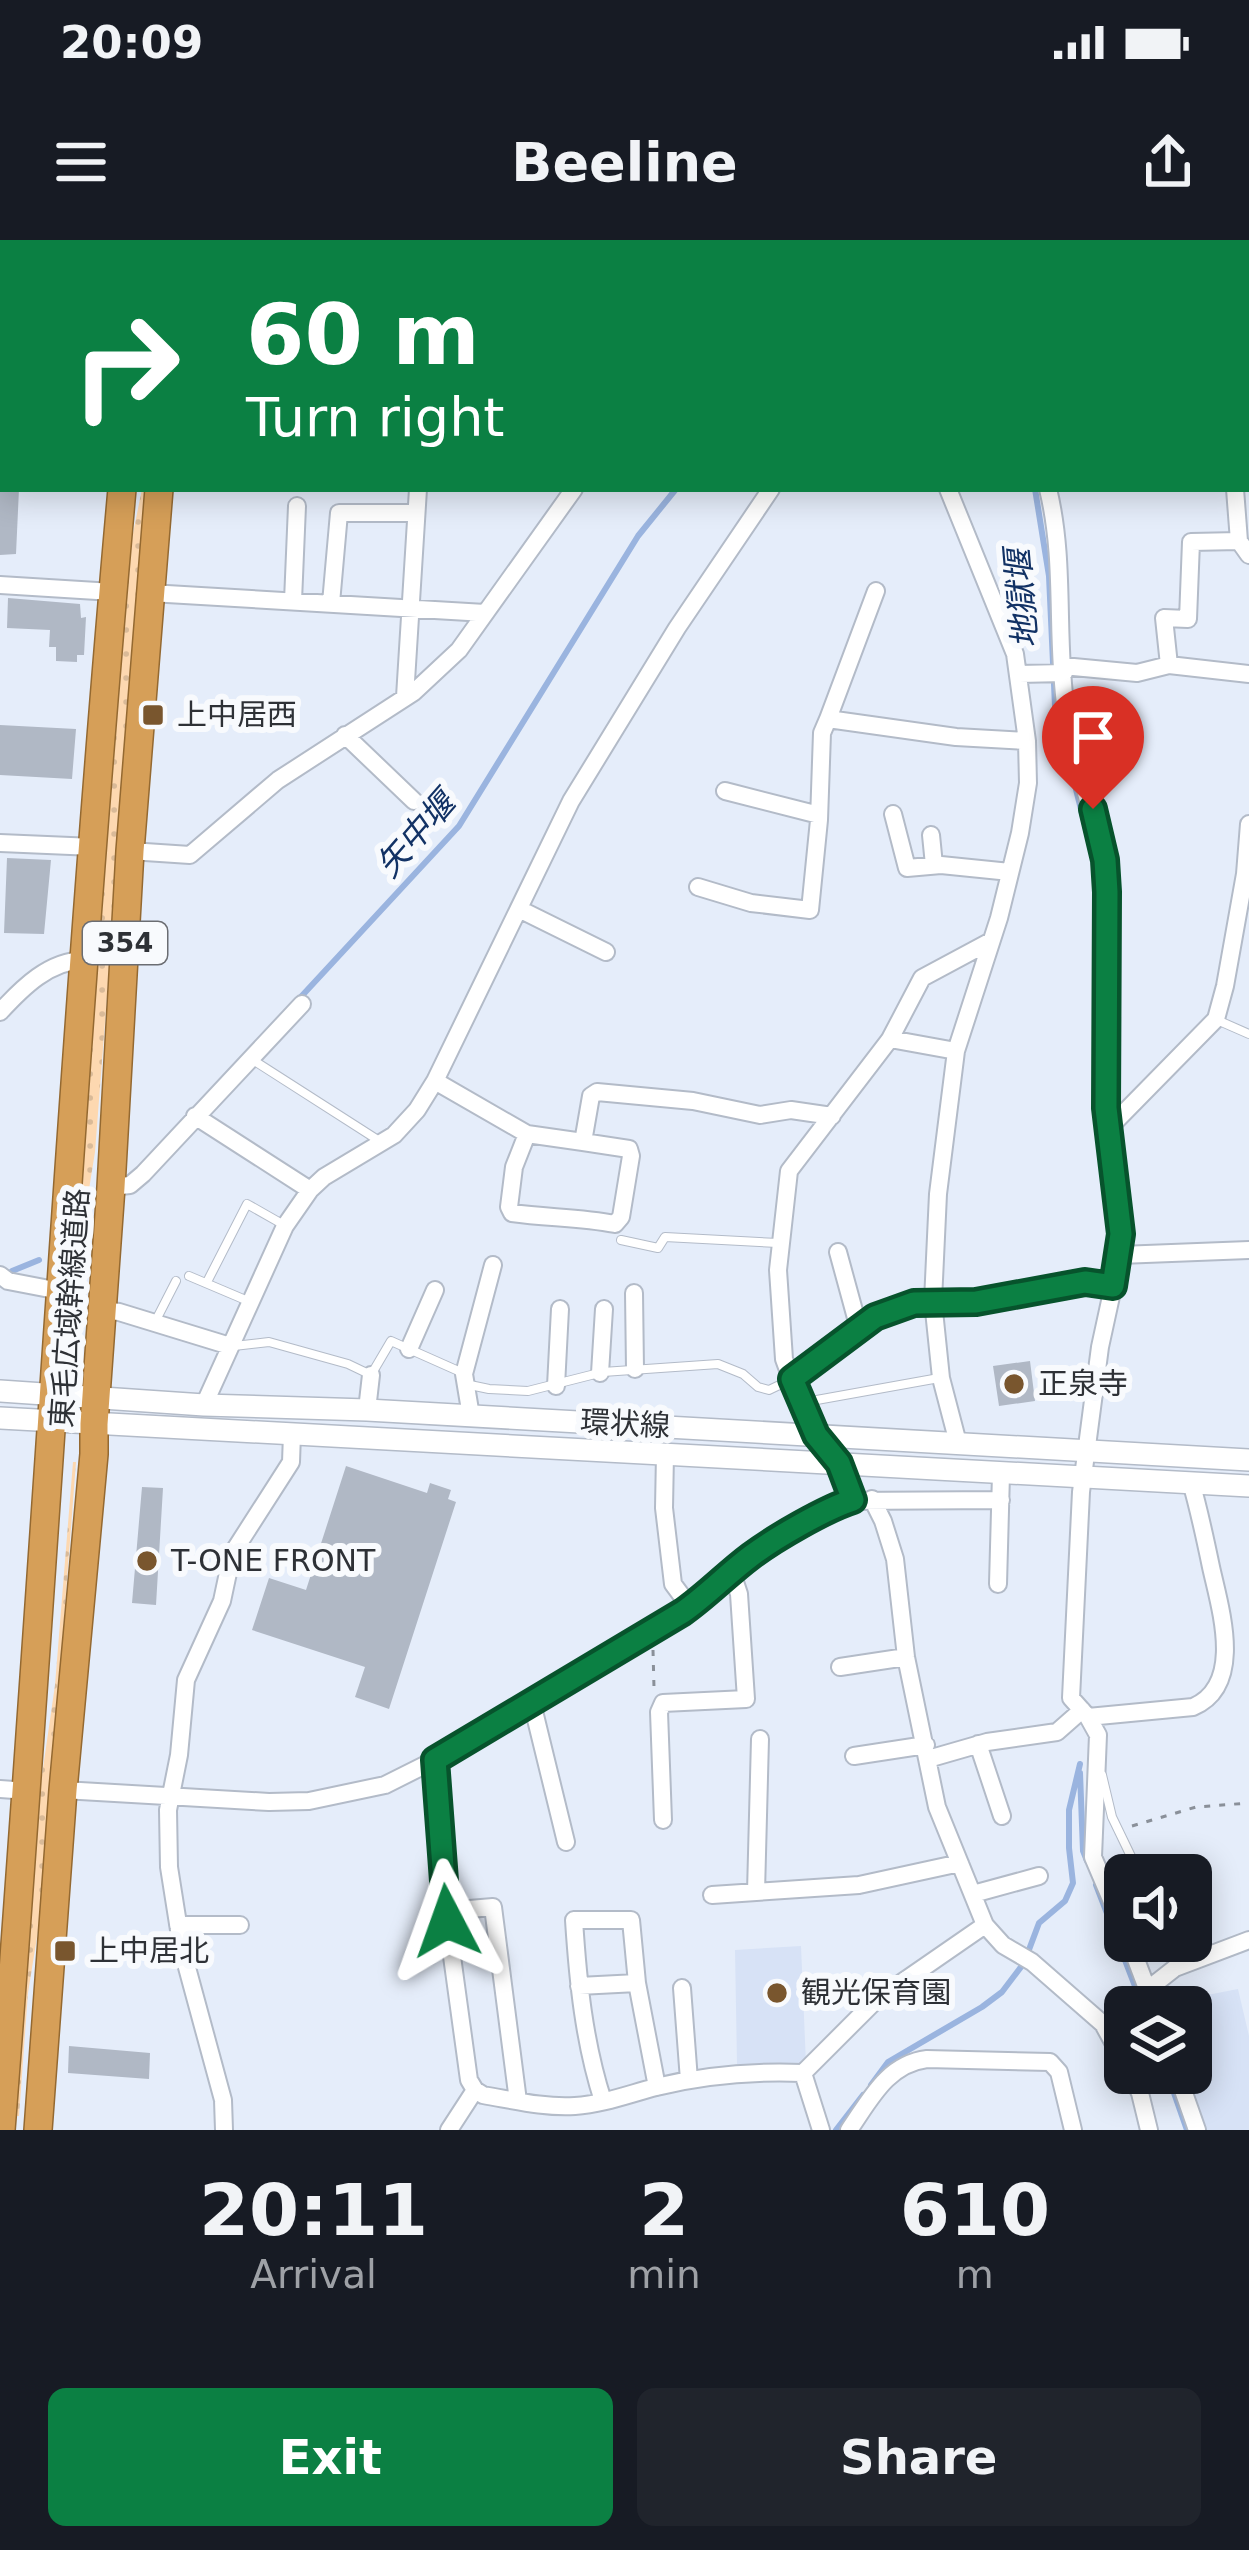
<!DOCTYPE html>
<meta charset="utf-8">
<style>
body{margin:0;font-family:"DejaVu Sans","Noto Sans JP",sans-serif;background:#20242c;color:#f1f3f6;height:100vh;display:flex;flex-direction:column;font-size:45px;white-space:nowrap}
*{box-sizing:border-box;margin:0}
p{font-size:39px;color:#9ea1a6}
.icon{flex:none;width:66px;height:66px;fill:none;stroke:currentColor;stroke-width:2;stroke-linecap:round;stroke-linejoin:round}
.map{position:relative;height:1890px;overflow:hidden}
.drawer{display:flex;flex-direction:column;background:#171b24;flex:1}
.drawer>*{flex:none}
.guide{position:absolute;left:0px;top:0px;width:1251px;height:252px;box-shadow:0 6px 30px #0003;background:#0b8043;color:#fff;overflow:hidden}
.controls{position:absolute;left:1104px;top:1614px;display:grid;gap:24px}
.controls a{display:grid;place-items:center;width:108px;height:108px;border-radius:18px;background:#171b24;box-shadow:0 6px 30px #0003;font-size:60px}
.pin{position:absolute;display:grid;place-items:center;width:102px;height:102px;color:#fff;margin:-123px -51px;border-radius:50% 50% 50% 0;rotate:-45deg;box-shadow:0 0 12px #0007}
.pin .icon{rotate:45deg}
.me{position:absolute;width:132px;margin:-66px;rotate:356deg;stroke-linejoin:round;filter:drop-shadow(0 0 9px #0008)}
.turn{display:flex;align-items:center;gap:42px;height:252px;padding:0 48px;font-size:54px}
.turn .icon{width:156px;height:156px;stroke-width:2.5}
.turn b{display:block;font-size:84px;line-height:102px}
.eta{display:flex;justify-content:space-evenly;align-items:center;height:204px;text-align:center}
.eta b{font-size:72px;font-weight:800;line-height:84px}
.primary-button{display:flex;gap:24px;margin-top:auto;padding:24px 48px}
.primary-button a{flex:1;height:138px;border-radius:18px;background:#0b8043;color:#fff;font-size:48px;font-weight:800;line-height:138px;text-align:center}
.primary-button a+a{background:#20242c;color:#f1f3f6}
.status{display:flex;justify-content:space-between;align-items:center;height:84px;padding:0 60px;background:#171b24;direction:ltr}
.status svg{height:33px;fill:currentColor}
header{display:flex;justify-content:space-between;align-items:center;height:156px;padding:0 48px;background:#171b24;font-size:54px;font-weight:800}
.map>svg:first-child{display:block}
.built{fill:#d7e2f6}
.grass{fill:url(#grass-dots)}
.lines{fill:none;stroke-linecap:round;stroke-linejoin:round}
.stream{stroke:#9ab4df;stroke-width:6}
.building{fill:#b0b8c5}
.service-casing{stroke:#b3bbc8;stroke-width:10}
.minor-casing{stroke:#b3bbc8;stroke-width:20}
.tertiary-casing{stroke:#b3bbc8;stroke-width:24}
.trunk-casing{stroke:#946931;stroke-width:30}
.path{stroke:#8a9099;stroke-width:3;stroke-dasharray:6 9;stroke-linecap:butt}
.service{stroke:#fff;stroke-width:8}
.minor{stroke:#fff;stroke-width:16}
.tertiary{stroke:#fff;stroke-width:21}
.trunk{stroke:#d69f58;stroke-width:27}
.route-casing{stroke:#07532c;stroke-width:30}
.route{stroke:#0b8043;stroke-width:21}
.poi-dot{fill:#79562e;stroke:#f8fafd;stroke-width:4.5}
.labels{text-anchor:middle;stroke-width:12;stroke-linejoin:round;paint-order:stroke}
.shield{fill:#f8fafd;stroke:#6b6d72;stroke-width:3}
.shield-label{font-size:27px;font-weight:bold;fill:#2e3136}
.poi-label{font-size:30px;fill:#2e3136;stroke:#f8fafd;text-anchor:start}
.street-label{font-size:30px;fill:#2e3136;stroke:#f8fafd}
.water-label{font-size:33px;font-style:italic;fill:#123265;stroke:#f8fafd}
</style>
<div class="status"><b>20:09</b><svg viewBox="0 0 49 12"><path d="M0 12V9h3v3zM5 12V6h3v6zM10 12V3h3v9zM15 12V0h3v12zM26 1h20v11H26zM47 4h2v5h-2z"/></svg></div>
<header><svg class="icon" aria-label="menu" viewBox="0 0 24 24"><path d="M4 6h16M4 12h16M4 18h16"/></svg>Beeline<svg class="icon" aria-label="share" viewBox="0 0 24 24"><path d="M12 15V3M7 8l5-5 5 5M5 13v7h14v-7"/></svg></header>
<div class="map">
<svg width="1249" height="1890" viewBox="0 0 1249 1890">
<defs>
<pattern id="grass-dots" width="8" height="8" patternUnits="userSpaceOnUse" patternTransform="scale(3)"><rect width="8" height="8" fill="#fdd8b0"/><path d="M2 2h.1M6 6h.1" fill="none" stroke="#d9ba98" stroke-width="1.8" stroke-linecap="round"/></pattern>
</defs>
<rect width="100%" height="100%" fill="#e5edfa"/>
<path class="built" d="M 801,1706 L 806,1824 L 737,1824 L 735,1710 Z
M 1238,1749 L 1249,1796 L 1249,1890 L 1202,1890 L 1184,1833 L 1191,1833 L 1191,1767 L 1162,1767 L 1161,1764 Z"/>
<path class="grass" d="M 142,249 L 146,249 L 95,912 L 82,993 L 73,1110 L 67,1110 L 128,318 Z
M 73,1222 L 76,1222 L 42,1666 L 28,1753 L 19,1876 L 14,1876 L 40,1549 L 55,1445 Z"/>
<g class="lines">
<path class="stream" d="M 780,3 L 783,0
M 837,3 L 839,0
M 968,3 L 969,0
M 1035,249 L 1049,336 L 1055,466 L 1093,617 L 1099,671
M 298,760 L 459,586 L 638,296 L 676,249
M 12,1031 L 39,1020
M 1107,1033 L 1113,989
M 1080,1533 L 1083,1611 L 1087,1621
M 1096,1645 L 1143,1767
M 1167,1833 L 1187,1890
M 871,1845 L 888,1822 L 982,1767 L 1002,1752 L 1024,1723 L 1039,1683 L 1065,1661 L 1073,1643 L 1069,1608 L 1069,1570 L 1080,1524
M 836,1890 L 863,1855"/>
</g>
<path class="building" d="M 0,249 L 19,249 L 16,314 L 0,315 Z
M 8,358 L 80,364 L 81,378 L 86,377 L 84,415 L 77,415 L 77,422 L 56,421 L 56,407 L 49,407 L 50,390 L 7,388 Z
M 0,485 L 76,489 L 72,539 L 0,535 Z
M 7,618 L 51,620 L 44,694 L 4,693 Z
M 1030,1121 L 1035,1161 L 999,1166 L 993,1126 Z
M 346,1226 L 427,1253 L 430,1243 L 451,1250 L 448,1259 L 456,1262 L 389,1469 L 355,1457 L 365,1427 L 252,1390 L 269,1338 L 306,1350 Z
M 142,1247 L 163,1248 L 156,1365 L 132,1363 Z
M 69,1806 L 150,1813 L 149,1839 L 68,1833 Z"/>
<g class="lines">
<g class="service-casing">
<path id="service" d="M 1075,0 L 1079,3
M 1217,780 L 1249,794
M 253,820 L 381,902
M 621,1000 L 658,1008 L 665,997 L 778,1003
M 189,1036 L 248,1061
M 207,1042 L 247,964 L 284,985
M 155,1082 L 176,1041
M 234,1106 L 269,1102 L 348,1124 L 371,1135 L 391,1101 L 463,1133
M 470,1145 L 489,1149 L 528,1151 L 603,1132 L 718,1124 L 743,1134 L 758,1147 L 769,1150 L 792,1139 L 875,1077 L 914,1063 L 977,1062 L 1085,1042 L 1112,1046
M 800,1163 L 939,1138
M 1102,1535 L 1112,1577 L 1140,1635"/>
</g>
<g class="minor-casing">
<path id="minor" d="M 1114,0 L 1114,3
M 324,3 L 324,0
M 474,3 L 474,0
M 650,3 L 650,0
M 763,3 L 767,0
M 798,3 L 801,0
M 909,3 L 910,0
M 1022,3 L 1022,0
M 0,107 L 3,104
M 1248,120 L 1249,120
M 948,249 L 1015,414 L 1027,501 L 1028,543 L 1020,593 L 999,678 L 956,811 L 938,954 L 933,1061 L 941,1138 L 958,1203
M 1048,249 C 1066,322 1055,397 1066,471 C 1075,533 1102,586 1107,652 L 1106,868 L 1121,994 L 1120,1015 L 1100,1107 L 1081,1252 L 1071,1458 L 1088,1477 L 1098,1495 L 1093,1617 L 1125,1692
M 1235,249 L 1239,301 L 1249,315
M 0,345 L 113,352
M 150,353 L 485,373
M 293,361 L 297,266
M 331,363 L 339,273 L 416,273
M 1169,425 L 1164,378 L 1188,379 L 1191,302 L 1239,301
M 1063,426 L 1137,433 L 1169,425 L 1249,434
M 1019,434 L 1064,433
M 405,457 L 418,249
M 828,479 L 876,351
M 345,495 L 414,561
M 725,551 L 819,575
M 893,574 L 907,628 L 941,625 L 1010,632
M 931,595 L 934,625
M 0,603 L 94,607
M 130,611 L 190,615 L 278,540 L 414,452 L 459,410 L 574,249
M 698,647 L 751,663 L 810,670 L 819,580 L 822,493 L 828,479 L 956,497 L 1027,501
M 519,669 L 606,712
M 0,772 C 23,747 49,721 84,720
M 890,799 L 956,811
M 435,841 L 527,894 L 583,902 L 591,856 L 597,852 L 693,861 L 760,875 L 791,870 L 832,876
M 195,876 L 310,950
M 1108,889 L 1216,779 L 1225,746 L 1245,634 L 1249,584
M 527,894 L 514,927 L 509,967 L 512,973 C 547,978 580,977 615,984 L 621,977 L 631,916 L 629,909 L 583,902
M 111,947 L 130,945 L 143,934 L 302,764
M 838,1012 L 859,1089
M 1120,1015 L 1249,1010
M 0,1035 L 8,1041 L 60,1051
M 634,1053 L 635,1129
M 103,1070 L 119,1072 L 230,1106
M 409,1109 L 435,1050
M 600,1133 L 604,1069
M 556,1146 L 560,1069
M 204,1165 L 285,986 L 310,950 L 324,937 L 394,895 L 417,870 L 435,841 L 571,561 L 677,388 L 771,249
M 367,1170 L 371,1135
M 471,1176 L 464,1134 L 493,1025
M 665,1214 L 664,1268 L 673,1344 L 690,1367
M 872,1259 L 883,1281 L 895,1319 L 906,1417 L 937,1567 L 985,1685 L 1003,1705 L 1032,1722 L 1103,1784 L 1125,1824
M 853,1260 L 839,1223 L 816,1195 L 800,1163 L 784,1119 L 778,1030 L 789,931 L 890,799 L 922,738 L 991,701
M 998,1344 L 1001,1234
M 840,1427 L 906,1417
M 532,1463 L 566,1602
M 1088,1477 L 1193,1467 C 1245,1445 1220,1368 1211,1327 C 1205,1298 1199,1270 1191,1242
M 978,1504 L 1002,1576
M 854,1516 L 926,1505
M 928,1519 L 987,1502 L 1057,1492 L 1082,1470
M 435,1520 L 447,1680 L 469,1840 L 475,1850 L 483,1855 C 513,1860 544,1868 575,1866 C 603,1864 629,1854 656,1847 C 705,1835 753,1831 803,1833 L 821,1890
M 0,1549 L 28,1551
M 63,1550 L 269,1562 L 309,1561 L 385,1545 L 435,1520 L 683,1372 L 706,1356 L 750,1316 L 847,1261 L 1001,1260
M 663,1580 L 659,1472 L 663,1463 L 746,1459 L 739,1354 L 732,1333
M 756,1652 L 760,1499
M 973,1654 L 1039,1636
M 712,1655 L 859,1645 L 960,1623
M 446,1671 L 493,1667 L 518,1861
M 178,1685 L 240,1685
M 1129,1701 L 1154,1767
M 579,1746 L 637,1743
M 682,1748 L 689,1840
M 1147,1750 L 1175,1728 L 1249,1700
M 803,1833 L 875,1761 L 985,1685
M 1130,1833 L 1140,1853 L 1149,1890
M 1177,1833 L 1197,1890
M 603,1861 C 584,1802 578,1742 574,1680 L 631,1680 L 637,1743 L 657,1847
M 224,1890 L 223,1860 L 182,1709 L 169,1627 L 168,1570 L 179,1515 L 186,1440 L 222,1361 L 232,1314 L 291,1222 L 292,1194
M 449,1890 L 475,1850
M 849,1890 C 870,1860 887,1824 927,1819 L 1050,1822 L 1059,1832 L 1073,1890"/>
</g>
<g class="tertiary-casing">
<path id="tertiary" d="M 0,66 L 3,66
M 0,89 L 3,89
M 0,1151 L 204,1165 L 367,1170 L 1249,1220
M 0,1178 L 1249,1246"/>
</g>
<g class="trunk-casing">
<path id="trunk" d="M 142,3 L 142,0
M 177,3 L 177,0
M 1,1890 C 44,1343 73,795 122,249
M 38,1890 L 63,1550 L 94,1214 L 94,1184 L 111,947 L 130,611 L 159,249"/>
</g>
<path class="path" d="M 653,1410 L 654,1448
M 1132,1586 L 1196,1567 L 1249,1563"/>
<use href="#service" class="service"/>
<use href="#minor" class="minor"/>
<use href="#tertiary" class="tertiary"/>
<use href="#trunk" class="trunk"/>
</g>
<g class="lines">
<g class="route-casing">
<path id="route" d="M 447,1681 L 435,1520 L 683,1372 C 707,1355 727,1334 751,1316 C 775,1298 825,1269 853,1260 L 839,1223 L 816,1195 L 792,1139 L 875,1077 L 914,1063 L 976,1062 L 1085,1042 L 1113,1046 L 1121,994 L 1106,868 L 1107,652 L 1105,620 L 1093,569"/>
</g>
<use href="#route" class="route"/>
</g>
<g class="poi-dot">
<rect x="141" y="463" width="24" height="24" rx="6"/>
<circle cx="1014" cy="1144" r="12"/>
<circle cx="147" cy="1321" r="12"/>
<rect x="53" y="1699" width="24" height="24" rx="6"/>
<circle cx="777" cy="1753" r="12"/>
</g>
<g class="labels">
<rect class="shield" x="83" y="682" width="84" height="42" rx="9"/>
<g class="shield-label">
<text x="125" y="712">354</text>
</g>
<g class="poi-label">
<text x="177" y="485">上中居西</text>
<text x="1038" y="1154">正泉寺</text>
<text x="171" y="1331">T-ONE FRONT</text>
<text x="89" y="1721">上中居北</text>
<text x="801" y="1763">観光保育園</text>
</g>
<g class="street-label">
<text transform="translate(70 1068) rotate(-86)" y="10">東毛広域幹線道路</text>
<text transform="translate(625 1184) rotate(3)" y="10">環状線</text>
</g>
<g class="water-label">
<text transform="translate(1021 359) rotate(-95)" y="12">地獄堰</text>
<text transform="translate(415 594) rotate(-49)" y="12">矢中堰</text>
</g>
</g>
</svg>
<div class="controls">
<a><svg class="icon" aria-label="sound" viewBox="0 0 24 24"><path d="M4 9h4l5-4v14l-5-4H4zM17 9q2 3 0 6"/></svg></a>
<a><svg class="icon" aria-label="layers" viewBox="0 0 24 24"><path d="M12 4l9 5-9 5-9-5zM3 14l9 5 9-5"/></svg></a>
</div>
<div class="pin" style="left:1093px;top:569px;background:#d93025"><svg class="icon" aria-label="arrive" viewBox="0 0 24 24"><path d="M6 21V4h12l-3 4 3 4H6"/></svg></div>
<svg class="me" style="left:447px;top:1681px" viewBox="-20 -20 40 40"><path d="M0-17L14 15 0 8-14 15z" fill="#0b8043" stroke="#fff" stroke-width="4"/></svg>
<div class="guide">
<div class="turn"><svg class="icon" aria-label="right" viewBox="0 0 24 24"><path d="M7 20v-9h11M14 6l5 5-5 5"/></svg><div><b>60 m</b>Turn right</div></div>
</div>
</div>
<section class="drawer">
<div class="eta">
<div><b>20:11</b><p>Arrival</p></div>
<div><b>2</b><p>min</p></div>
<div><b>610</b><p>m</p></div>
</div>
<div class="primary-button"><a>Exit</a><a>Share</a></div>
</section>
